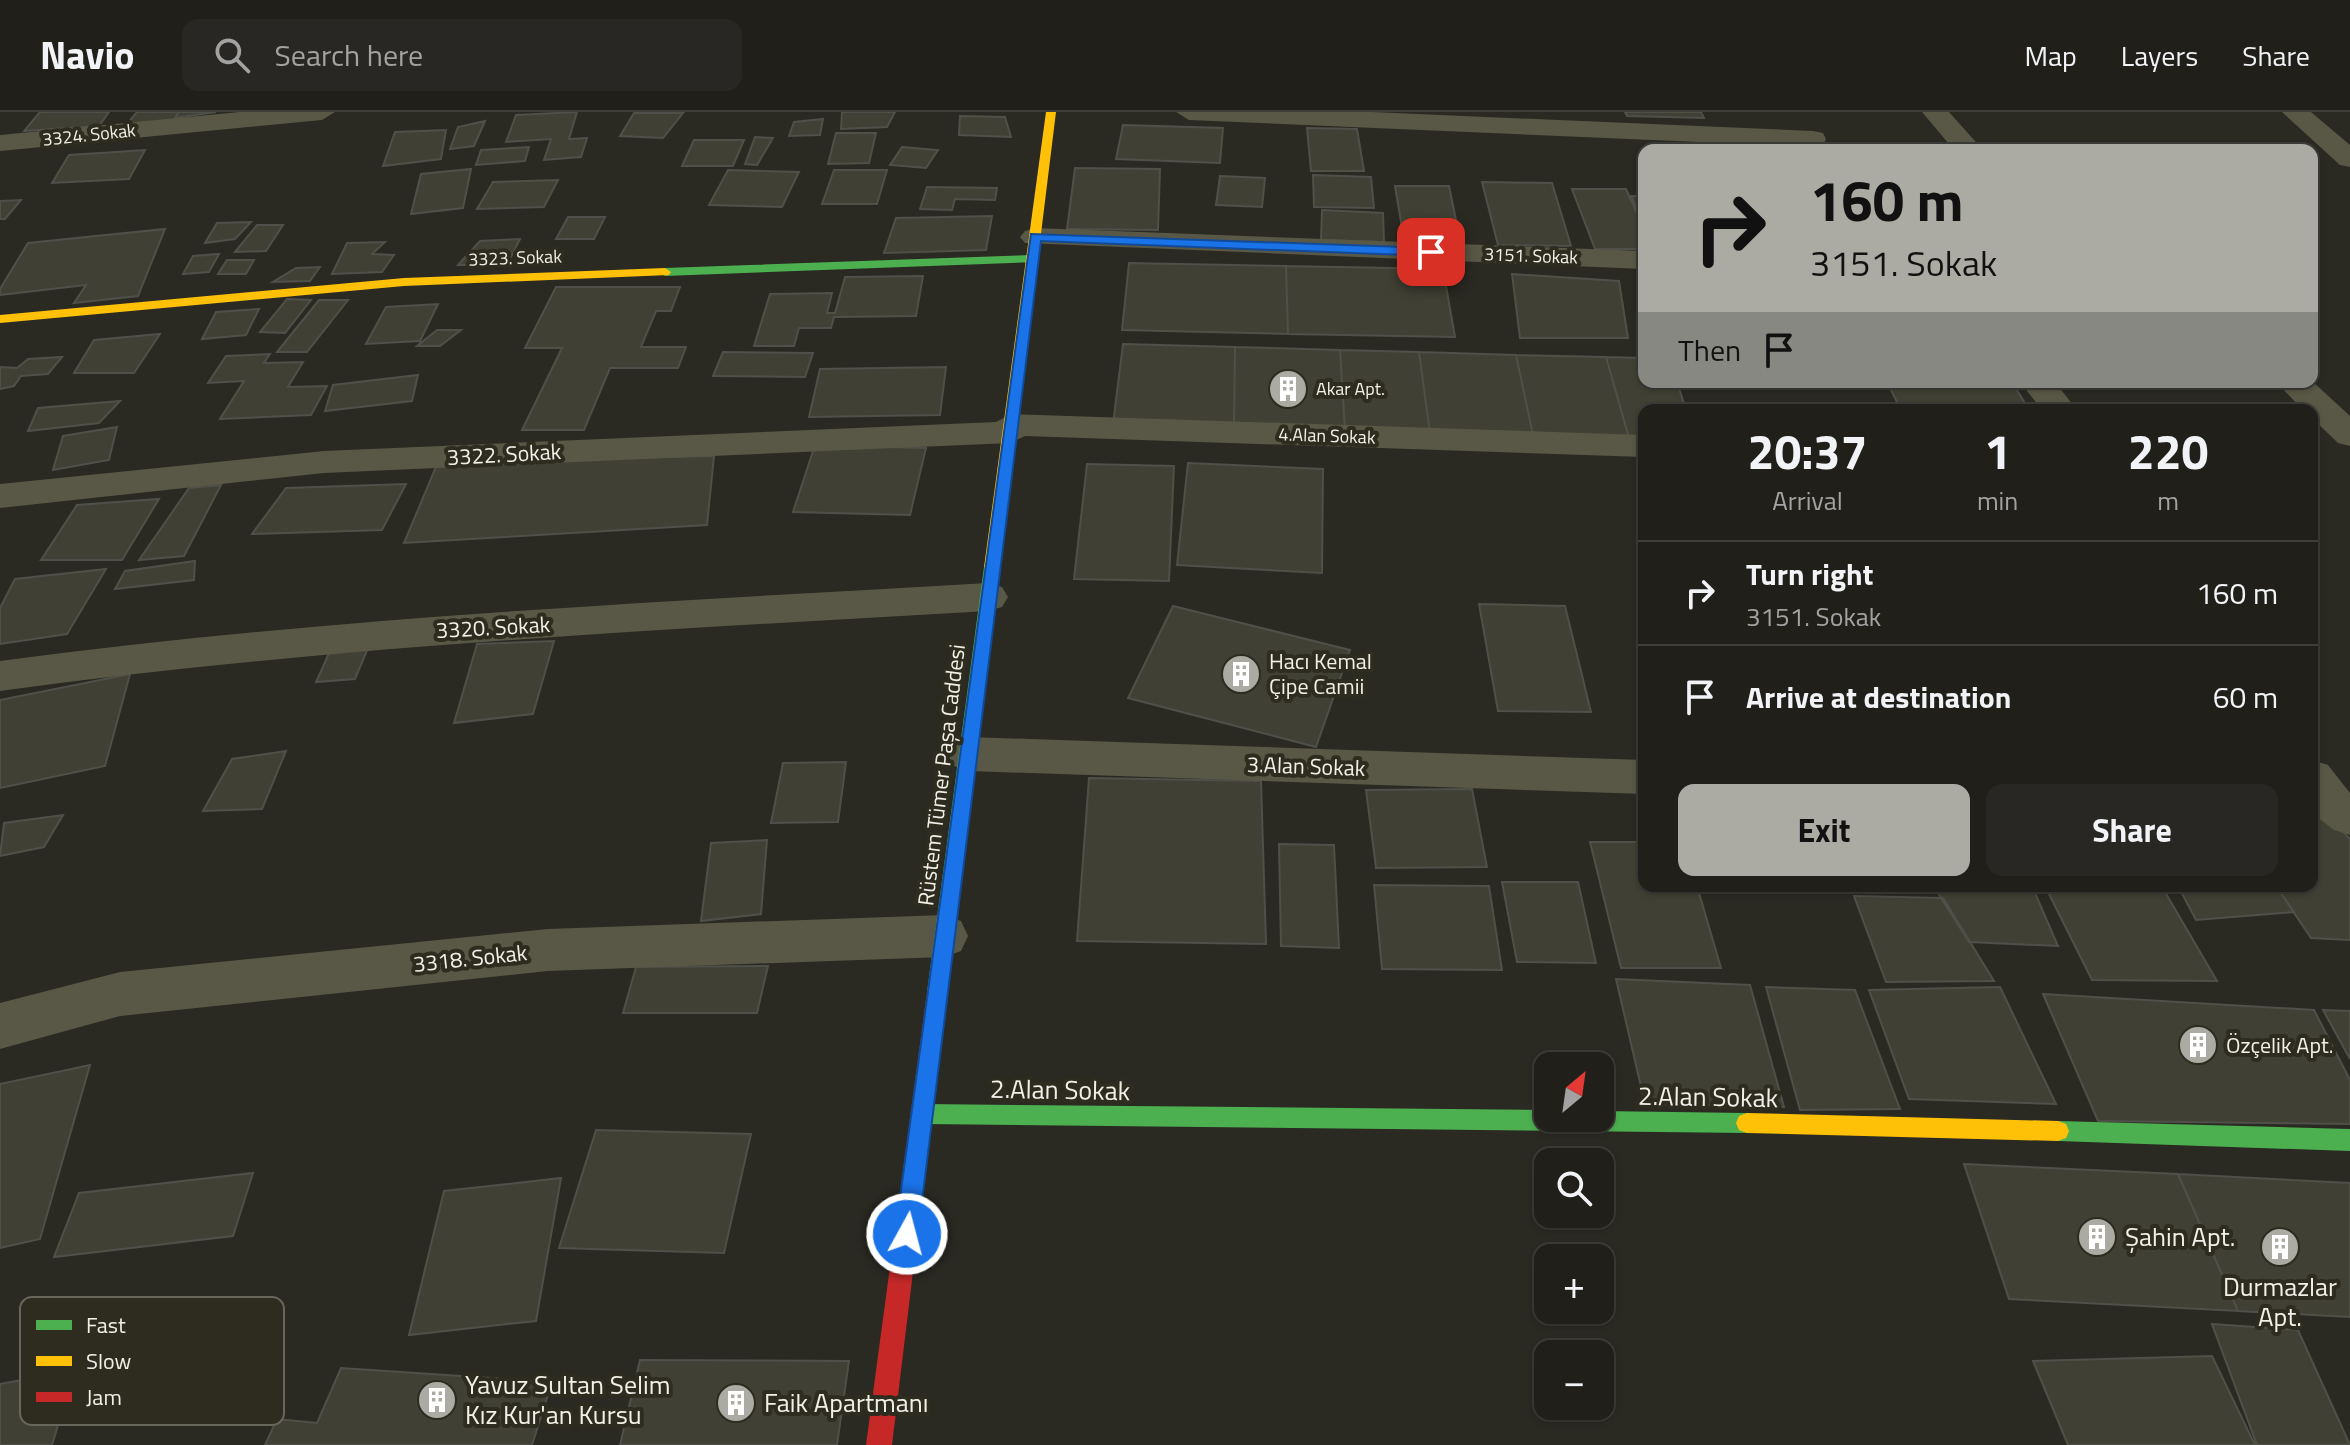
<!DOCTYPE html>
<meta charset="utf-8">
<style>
body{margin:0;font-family:"Titillium Web",sans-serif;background:#282723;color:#f1f3f6;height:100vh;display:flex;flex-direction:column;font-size:30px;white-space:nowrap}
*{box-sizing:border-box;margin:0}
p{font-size:26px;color:#a2a2a2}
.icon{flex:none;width:44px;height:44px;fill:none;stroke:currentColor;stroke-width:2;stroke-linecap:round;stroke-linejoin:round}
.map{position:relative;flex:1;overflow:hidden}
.panel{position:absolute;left:1638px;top:292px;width:680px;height:488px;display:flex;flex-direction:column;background:#201f1a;border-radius:16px;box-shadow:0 2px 6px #0004,0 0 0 2px #3d3d39}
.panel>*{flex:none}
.top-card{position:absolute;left:1638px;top:32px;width:680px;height:244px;border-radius:16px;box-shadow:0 2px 6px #0004,0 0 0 2px #3d3d39;background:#abaaa3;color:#111;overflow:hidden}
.needle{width:52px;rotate:29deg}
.tools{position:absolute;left:1534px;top:940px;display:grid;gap:16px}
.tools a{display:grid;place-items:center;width:80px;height:80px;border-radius:16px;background:#201f1a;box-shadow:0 2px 6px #0004,0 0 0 2px #3d3d39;font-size:40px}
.pin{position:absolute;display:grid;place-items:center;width:68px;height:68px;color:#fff;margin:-34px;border-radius:16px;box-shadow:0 4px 12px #0006}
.me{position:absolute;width:88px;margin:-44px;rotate:7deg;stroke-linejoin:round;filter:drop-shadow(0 0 6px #0008)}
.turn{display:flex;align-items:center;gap:28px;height:168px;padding:0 40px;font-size:36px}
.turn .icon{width:104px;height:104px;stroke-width:2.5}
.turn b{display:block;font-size:56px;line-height:68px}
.then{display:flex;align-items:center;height:76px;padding:0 40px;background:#0003;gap:16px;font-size:30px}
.eta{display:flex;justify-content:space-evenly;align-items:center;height:136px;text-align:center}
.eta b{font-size:48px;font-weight:700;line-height:56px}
.primary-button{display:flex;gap:16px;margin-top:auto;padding:16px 40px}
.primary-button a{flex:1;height:92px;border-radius:16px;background:#abaaa3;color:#111;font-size:32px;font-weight:700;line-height:92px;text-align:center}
.primary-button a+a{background:#282723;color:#f1f3f6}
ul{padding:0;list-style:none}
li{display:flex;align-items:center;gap:24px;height:104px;padding:0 40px;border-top:2px solid #3d3d39}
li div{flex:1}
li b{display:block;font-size:30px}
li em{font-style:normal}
header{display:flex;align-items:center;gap:48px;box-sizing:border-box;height:112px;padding:0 40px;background:#201f1a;border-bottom:2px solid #3d3d39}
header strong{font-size:38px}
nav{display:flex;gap:44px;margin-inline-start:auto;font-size:28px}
.search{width:560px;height:72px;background:#282723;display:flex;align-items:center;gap:20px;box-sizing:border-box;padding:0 28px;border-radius:16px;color:#a2a2a2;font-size:30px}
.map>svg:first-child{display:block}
.building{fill:#404034;stroke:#50504a;stroke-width:2}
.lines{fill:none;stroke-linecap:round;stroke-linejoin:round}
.street{fill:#595846;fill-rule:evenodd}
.fast{fill:#4caf50;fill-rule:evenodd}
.slow{fill:#ffc107;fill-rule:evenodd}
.jam{fill:#c62828;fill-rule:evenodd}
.route{fill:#1a73e8;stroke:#114b97;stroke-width:2}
.labels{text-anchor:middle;stroke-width:8;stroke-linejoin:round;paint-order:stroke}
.far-street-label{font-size:18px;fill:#f0f0e8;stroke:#2d2c1f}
.far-poi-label{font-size:18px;fill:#f0f0e8;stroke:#2d2c1f;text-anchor:start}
.street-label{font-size:22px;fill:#f0f0e8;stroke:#2d2c1f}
.poi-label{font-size:22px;fill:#f0f0e8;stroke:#2d2c1f;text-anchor:start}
.near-street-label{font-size:26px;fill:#f0f0e8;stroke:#2d2c1f}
.near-poi-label{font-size:26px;fill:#f0f0e8;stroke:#2d2c1f;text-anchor:start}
.key{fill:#2d2c1f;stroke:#68675b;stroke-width:2}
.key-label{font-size:22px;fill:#f0f0e8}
</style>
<header>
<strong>Navio</strong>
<div class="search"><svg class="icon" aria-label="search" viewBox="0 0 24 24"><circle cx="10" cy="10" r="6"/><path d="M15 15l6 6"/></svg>Search here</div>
<nav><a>Map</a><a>Layers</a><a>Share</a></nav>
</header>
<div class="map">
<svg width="2350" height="1333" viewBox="0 0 2350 1333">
<rect width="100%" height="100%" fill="#2a2922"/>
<path class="building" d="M 40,0 L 109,0 L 99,14 L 24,19 Z
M 137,0 L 179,0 L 173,9 L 126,13 Z
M 179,0 L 216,0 L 175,6 Z
M 577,0 L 569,27 L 587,26 L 581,45 L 544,48 L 551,27 L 506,30 L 516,3 Z
M 842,0 L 895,0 L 887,15 L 841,17 Z
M 1625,0 L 1701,0 L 1704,6 L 1627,4 Z
M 634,1 L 683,1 L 663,26 L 620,24 Z
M 960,4 L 1005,5 L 1011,25 L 959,23 Z
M 823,7 L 820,23 L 789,24 L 794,10 Z
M 485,9 L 474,34 L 450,37 L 458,15 Z
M 1123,13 L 1223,16 L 1220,51 L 1116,47 Z
M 1307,16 L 1357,17 L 1364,59 L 1311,59 Z
M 446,18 L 441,47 L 383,54 L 395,20 Z
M 836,21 L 876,21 L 869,51 L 828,52 Z
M 755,25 L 773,26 L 757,53 L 745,52 Z
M 694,28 L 744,28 L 733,54 L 682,54 Z
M 529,35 L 525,49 L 476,53 L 481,38 Z
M 902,35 L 938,38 L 926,56 L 890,53 Z
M 145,38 L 129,67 L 52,71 L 69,43 Z
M 1075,56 L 1160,57 L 1158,118 L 1067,117 Z
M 471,57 L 463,96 L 411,102 L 421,62 Z
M 728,58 L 799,60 L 782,95 L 709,93 Z
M 834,58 L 887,58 L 877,92 L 822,92 Z
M 1313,63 L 1371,65 L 1374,96 L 1314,95 Z
M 1220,64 L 1265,66 L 1262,95 L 1216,93 Z
M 558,68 L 544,95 L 477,97 L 493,70 Z
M 1482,70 L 1552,71 L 1571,134 L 1498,133 Z
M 1395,74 L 1449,74 L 1460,128 L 1404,128 Z
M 927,75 L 997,76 L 995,88 L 955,87 L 952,98 L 920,97 Z
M 1572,77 L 1626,77 L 1644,117 L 1644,137 L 1595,137 Z
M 1631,84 L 1644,84 L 1644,114 Z
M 21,88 L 5,107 L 0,107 L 0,89 Z
M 1322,98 L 1383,101 L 1384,130 L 1321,128 Z
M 992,104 L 986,138 L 884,141 L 896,106 Z
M 568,105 L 605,105 L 594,127 L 556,127 Z
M 251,110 L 235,127 L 205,131 L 217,111 Z
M 257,113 L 283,113 L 266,139 L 235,140 Z
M 165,117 L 138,184 L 74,191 L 86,173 L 0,183 L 0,177 L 28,131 Z
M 520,127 L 507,153 L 458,153 L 480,129 Z
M 385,130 L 372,142 L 394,143 L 382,160 L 332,162 L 347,131 Z
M 219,142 L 209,160 L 183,162 L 193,144 Z
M 227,148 L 254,148 L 246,162 L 218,162 Z
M 1129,151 L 1286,154 L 1288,222 L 1122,218 Z
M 1286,154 L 1443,157 L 1455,225 L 1288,222 Z
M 320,155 L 310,169 L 273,170 L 296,156 Z
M 1512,162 L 1619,169 L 1628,226 L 1520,226 Z
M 923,164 L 916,204 L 834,205 L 831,216 L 799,216 L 794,234 L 754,234 L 770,182 L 832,181 L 827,201 L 835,201 L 845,165 Z
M 556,175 L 680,175 L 671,199 L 656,199 L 641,235 L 686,235 L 678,256 L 610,256 L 584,318 L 522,318 L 562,236 L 525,236 Z
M 287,187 L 311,188 L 285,221 L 260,220 Z
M 319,188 L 348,188 L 307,240 L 277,240 Z
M 438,192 L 420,229 L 366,232 L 386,195 Z
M 259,197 L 246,223 L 202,227 L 216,200 Z
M 437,218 L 461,218 L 440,234 L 417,234 Z
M 160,222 L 134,261 L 74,261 L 94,228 Z
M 1123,232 L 1235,235 L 1234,315 L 1113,312 Z
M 1235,235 L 1340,238 L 1345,318 L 1234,315 Z
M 1340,238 L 1419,240 L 1430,321 L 1345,318 Z
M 723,240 L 813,241 L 805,265 L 713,264 Z
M 1419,240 L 1516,243 L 1533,323 L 1430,321 Z
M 270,242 L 264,251 L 303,250 L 288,275 L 327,274 L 311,303 L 220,307 L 244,269 L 208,271 L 226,244 Z
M 1516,243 L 1606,245 L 1629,326 L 1533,323 Z
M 62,245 L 48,262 L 21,264 L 14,274 L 0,277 L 0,255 L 17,256 L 28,247 Z
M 1606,245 L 1644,246 L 1644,270 L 1677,270 L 1686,298 L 1644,298 L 1644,326 L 1629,326 Z
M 946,255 L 940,303 L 809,305 L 820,257 Z
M 418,263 L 412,289 L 325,299 L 333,273 Z
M 1887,270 L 2012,270 L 2029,298 L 1901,298 Z
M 120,289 L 99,311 L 28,319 L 38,296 Z
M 117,315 L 109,348 L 53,358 L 63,324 Z
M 815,333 L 926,336 L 910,403 L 793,400 Z
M 714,344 L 707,413 L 404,431 L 438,350 Z
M 1188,351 L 1323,357 L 1322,461 L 1177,453 Z
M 1087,352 L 1174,354 L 1169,469 L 1074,467 Z
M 406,372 L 382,418 L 252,422 L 286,376 Z
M 221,373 L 184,444 L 139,448 L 189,376 Z
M 159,387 L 122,448 L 41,448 L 77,393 Z
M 195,449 L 194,468 L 115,477 L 125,459 Z
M 106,457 L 67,522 L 0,532 L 0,496 L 15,467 Z
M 1479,492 L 1565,494 L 1591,600 L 1498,599 Z
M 1173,494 L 1350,538 L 1316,635 L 1128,586 Z
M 554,529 L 533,602 L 454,611 L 477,532 Z
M 368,536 L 355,567 L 316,570 L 330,539 Z
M 130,562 L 105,654 L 0,676 L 0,588 Z
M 286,639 L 262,697 L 203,699 L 232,647 Z
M 846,650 L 838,710 L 771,711 L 783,651 Z
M 1089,666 L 1261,669 L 1266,832 L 1077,829 Z
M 1472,677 L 1487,755 L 1376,756 L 1366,678 Z
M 2312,702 L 2327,702 L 2350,727 L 2350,828 L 2311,826 L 2276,774 L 2312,774 Z
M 63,703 L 44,735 L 0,744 L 4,711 Z
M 767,728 L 761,802 L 701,809 L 711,731 Z
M 1590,730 L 1644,730 L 1644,774 L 1697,774 L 1721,856 L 1621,856 Z
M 1279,732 L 1334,733 L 1339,836 L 1281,834 Z
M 1502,770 L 1578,770 L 1596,851 L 1517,850 Z
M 1374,773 L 1489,774 L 1502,858 L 1382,857 Z
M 1775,774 L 1881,774 L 1883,781 L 1775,776 Z
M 1881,774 L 2032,774 L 2058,834 L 1969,830 L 1938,781 L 1883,781 Z
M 2031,774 L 2178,774 L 2182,780 L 2048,780 L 2033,779 Z
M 2178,774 L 2276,774 L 2294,800 L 2196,808 Z
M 2048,780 L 2165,780 L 2217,869 L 2092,868 Z
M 1854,784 L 1943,786 L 1994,869 L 1886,870 Z
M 768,854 L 757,901 L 623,901 L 636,855 Z
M 1616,867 L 1750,873 L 1784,995 L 1645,992 Z
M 1766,875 L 1855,878 L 1900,997 L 1800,998 Z
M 2000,875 L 2056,992 L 1909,987 L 1869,878 Z
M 2043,882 L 2314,898 L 2350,968 L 2350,1012 L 2098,1009 Z
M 2323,898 L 2350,899 L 2350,947 Z
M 90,953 L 40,1127 L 0,1136 L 0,972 Z
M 596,1018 L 751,1022 L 724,1141 L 559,1136 Z
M 1964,1052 L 2178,1062 L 2238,1199 L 2009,1187 Z
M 253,1061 L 233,1124 L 54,1145 L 79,1081 Z
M 2178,1062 L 2350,1071 L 2350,1205 L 2238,1199 Z
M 561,1066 L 536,1209 L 409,1223 L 444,1079 Z
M 2212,1212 L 2298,1218 L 2350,1333 L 2257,1333 Z
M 2212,1244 L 2255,1333 L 2068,1333 L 2033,1249 Z
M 640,1248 L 849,1249 L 837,1333 L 620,1333 Z
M 341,1256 L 552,1270 L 532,1333 L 265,1333 L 277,1307 L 317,1311 Z
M 75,1258 L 52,1333 L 0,1333 L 0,1272 Z"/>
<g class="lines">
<path class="street" d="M 240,0 L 335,0 L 322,8 L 0,39 L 0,23 Z
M 1176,0 L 1372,0 L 1813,19 L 1823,21 L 1826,27 L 1823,33 L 1813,35 L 1189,8 Z
M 1922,0 L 1949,0 L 1983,38 L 1954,38 Z
M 2282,0 L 2311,0 L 2350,33 L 2350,55 L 2340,53 Z
M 1035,116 L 1644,139 L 1644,157 L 1025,131 L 1020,125 L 1025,119 Z
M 2312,269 L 2350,304 L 2350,334 L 2338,331 L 2312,306 L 2312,298 L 2303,298 L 2276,270 Z
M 2020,270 L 2055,270 L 2077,298 L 2042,298 Z
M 1011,302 L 1644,323 L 1644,345 L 1025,324 L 1010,331 L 324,361 L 0,396 L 0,372 L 324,339 L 996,310 Z
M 988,471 L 1002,475 L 1008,485 L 1002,495 L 988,499 C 658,518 328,534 0,579 L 0,549 C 328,505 658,490 988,471 Z
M 969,625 L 1644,648 L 1644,682 L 969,659 L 954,654 L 947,642 L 954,630 Z
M 2312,648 L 2328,653 L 2350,681 L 2350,723 L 2334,718 L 2312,701 Z
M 944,803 L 961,809 L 968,824 L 961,839 L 944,845 L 548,859 L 120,904 L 0,937 L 0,891 L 120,860 L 548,817 Z"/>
<path class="fast" d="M 1032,143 L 1036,144 L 1036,150 L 665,164 L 659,160 L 665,156 Z
M 992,450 L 1000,455 L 947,880 L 944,886 L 937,889 L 930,886 L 927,880 L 984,455 Z
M 922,992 L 1548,998 L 1548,1006 L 1600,1006 L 1600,999 L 1747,1001 L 1755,1004 L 1758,1011 L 1755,1018 L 1747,1021 L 922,1012 L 914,1009 L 911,1002 L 914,995 Z
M 2058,1009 L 2350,1017 L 2350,1039 L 2058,1029 L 2050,1026 L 2047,1019 L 2050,1012 Z"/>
<path class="slow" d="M 1046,0 L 1056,0 L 1000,455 L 992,460 L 984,455 Z
M 665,156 L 671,160 L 669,163 L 404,174 L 0,211 L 0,203 L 404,166 Z
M 1747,1001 L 2058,1009 L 2066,1012 L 2069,1019 L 2066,1026 L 2058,1029 L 1747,1021 L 1739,1018 L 1736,1011 L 1739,1004 Z"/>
<path class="jam" d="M 937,871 L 944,874 L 947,880 L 892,1333 L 866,1333 L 927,880 L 930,874 Z"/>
</g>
<path class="route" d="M 1031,122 L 1431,136 L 1437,140 L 1431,144 L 1041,129 L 918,1122 L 915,1131 L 907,1134 L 898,1131 L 895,1122 Z"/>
<defs>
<g id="building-disc" transform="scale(2)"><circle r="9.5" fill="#abaaa3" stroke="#2d2c1f"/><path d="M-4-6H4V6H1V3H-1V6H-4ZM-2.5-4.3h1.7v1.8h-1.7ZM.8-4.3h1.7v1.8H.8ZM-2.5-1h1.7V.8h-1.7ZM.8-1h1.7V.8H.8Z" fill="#fff"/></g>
</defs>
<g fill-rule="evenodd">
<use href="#building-disc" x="1288" y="277"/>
<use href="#building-disc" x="1241" y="562"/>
<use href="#building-disc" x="2198" y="933"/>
<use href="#building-disc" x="2097" y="1125"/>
<use href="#building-disc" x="2280" y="1135"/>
<use href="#building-disc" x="437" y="1288"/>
<use href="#building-disc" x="736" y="1291"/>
</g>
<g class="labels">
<g class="far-street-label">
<text transform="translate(89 23) rotate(-6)" y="6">3324. Sokak</text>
<text transform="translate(1531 144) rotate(2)" y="6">3151. Sokak</text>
<text transform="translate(515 146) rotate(-2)" y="6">3323. Sokak</text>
<text transform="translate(1327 324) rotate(2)" y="6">4.Alan Sokak</text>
</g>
<g class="far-poi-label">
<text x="1316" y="283">Akar Apt.</text>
</g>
<g class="street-label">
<text transform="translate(504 342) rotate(-3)" y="8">3322. Sokak</text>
<text transform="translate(493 515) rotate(-3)" y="8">3320. Sokak</text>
<text transform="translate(1306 654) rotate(2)" y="8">3.Alan Sokak</text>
<text transform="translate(941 663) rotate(-83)" y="8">Rüstem Tümer Paşa Caddesi</text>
<text transform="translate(470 846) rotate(-6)" y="8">3318. Sokak</text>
</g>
<g class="poi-label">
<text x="1269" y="557">Hacı Kemal<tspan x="1269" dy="25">Çipe Camii</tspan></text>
<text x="2226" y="941">Özçelik Apt.</text>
</g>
<g class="near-street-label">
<text transform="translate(1060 978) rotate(1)" y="9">2.Alan Sokak</text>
<text transform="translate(1708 985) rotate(1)" y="9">2.Alan Sokak</text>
</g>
<g class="near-poi-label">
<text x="2125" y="1134">Şahin Apt.</text>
<text x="2280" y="1184" text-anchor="middle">Durmazlar<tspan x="2280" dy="30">Apt.</tspan></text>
<text x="465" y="1282">Yavuz Sultan Selim<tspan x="465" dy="30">Kız Kur'an Kursu</tspan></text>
<text x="764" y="1300">Faik Apartmanı</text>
</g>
</g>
<rect x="20" y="1185" width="264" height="128" rx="12" class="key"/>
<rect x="36" y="1208" width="36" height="10" fill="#4caf50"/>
<rect x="36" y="1244" width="36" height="10" fill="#ffc107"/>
<rect x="36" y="1280" width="36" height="10" fill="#c62828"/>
<g class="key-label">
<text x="86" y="1221">Fast</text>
<text x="86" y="1257">Slow</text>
<text x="86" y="1293">Jam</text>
</g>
</svg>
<div class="tools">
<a><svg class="needle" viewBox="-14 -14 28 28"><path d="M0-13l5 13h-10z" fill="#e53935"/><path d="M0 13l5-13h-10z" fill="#a2a2a2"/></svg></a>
<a><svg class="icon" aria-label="search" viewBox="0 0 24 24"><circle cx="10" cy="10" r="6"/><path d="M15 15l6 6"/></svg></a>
<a>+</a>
<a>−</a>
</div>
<div class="pin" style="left:1431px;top:140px;background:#d93025"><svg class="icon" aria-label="arrive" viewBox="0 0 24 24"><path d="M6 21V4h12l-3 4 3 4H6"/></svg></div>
<svg class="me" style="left:907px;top:1122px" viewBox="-20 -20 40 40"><circle r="17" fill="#1a73e8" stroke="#fff" stroke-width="3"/><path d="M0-11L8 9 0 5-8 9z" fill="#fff"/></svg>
<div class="top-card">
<div class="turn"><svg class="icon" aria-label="right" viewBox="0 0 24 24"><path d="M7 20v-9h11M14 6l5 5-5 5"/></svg><div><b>160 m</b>3151. Sokak</div></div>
<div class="then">Then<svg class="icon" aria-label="arrive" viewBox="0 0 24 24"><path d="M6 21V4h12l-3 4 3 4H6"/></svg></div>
</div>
<section class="panel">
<div class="eta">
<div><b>20:37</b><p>Arrival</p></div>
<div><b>1</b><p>min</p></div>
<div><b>220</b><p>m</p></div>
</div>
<ul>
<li><svg class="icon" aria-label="right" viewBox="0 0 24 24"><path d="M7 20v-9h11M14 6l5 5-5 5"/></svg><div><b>Turn right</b><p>3151. Sokak</p></div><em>160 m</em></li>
<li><svg class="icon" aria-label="arrive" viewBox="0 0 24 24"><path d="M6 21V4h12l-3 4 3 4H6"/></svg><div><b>Arrive at destination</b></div><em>60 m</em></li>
</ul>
<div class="primary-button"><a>Exit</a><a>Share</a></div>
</section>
</div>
